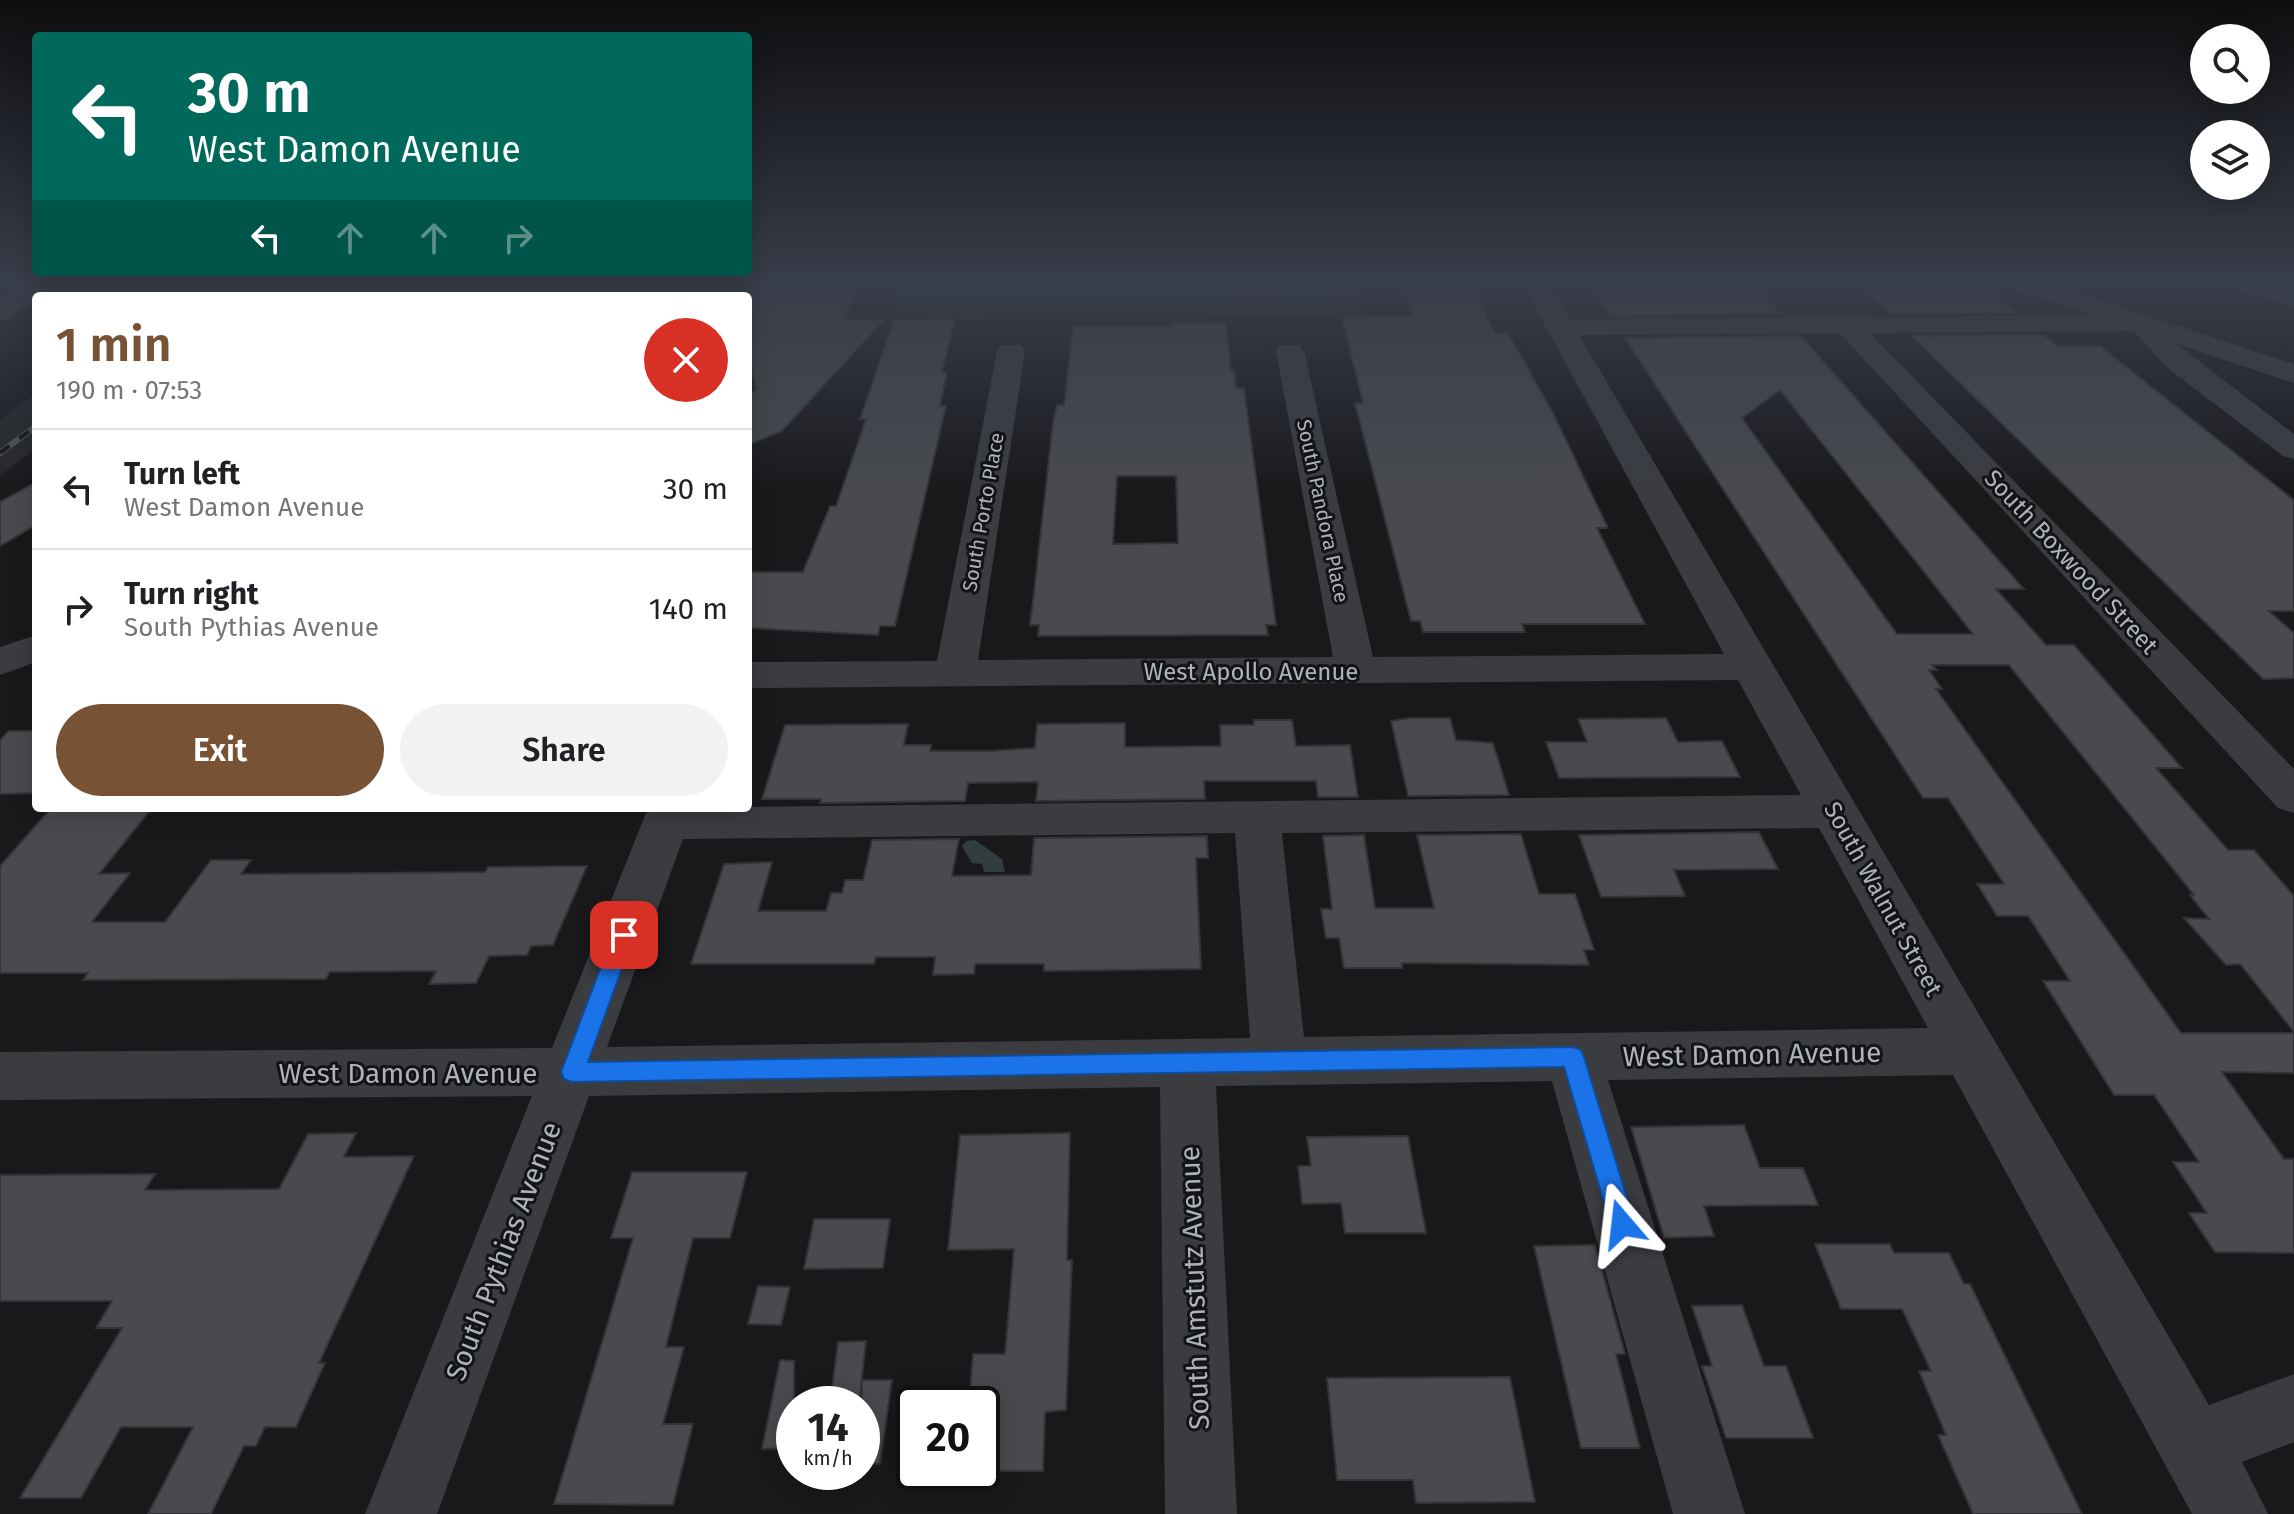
<!DOCTYPE html>
<meta charset="utf-8">
<style>
body{margin:0;font-family:"Fira Sans",sans-serif;background:#f2f2f2;color:#202124;height:100vh;display:flex;flex-direction:column;font-size:30px;white-space:nowrap}
*{box-sizing:border-box;margin:0}
p{font-size:26px;color:#757577}
.icon{flex:none;width:44px;height:44px;fill:none;stroke:currentColor;stroke-width:2;stroke-linecap:round;stroke-linejoin:round}
.map{position:relative;flex:1;overflow:hidden}
.details{position:absolute;left:32px;top:292px;width:720px;height:520px;display:flex;flex-direction:column;background:#fff;border-radius:8px;box-shadow:0 4px 20px #0003}
.details>*{flex:none}
.hud{position:absolute;left:32px;top:32px;width:720px;height:244px;border-radius:8px;box-shadow:0 4px 20px #0003;background:#00695c;color:#fff;overflow:hidden}
.fabs{position:absolute;left:2190px;top:24px;display:grid;gap:16px}
.fabs a{display:grid;place-items:center;width:80px;height:80px;border-radius:50%;background:#fff;box-shadow:0 4px 20px #0003;font-size:40px}
.speed{position:absolute;left:776px;top:1386px;display:flex;gap:16px;font-size:40px;font-weight:700;text-align:center}
.speed>*{display:grid;place-content:center;width:104px;height:104px;border-radius:50%;background:#fff;box-shadow:0 4px 20px #0003;line-height:1}
.speed small{font-size:20px;font-weight:400}
.speed .limit{border:4px solid #111;border-radius:12px;background:#fff;color:#111}
.pin{position:absolute;display:grid;place-items:center;width:68px;height:68px;color:#fff;margin:-34px;border-radius:16px;box-shadow:0 4px 12px #0006}
.me{position:absolute;width:88px;margin:-44px;rotate:343deg;stroke-linejoin:round;filter:drop-shadow(0 0 6px #0008)}
.turn{display:flex;align-items:center;gap:28px;height:168px;padding:0 24px;font-size:36px}
.turn .icon{width:104px;height:104px;stroke-width:2.5}
.turn b{display:block;font-size:56px;line-height:68px}
.lanes{display:flex;align-items:center;height:76px;padding:0 24px;background:#0003;justify-content:center;gap:40px;direction:ltr}
.lanes .off{opacity:.35}
.round{display:grid;place-items:center;flex:none;width:84px;height:84px;border-radius:42px;background:#f2f2f2}
.headline{display:flex;align-items:center;justify-content:space-between;height:136px;padding:0 24px}
h1{font-size:48px;font-weight:600;line-height:60px;color:#785234}
.action{display:flex;gap:16px;margin-top:auto;padding:16px 24px}
.action a{flex:1;height:92px;border-radius:48px;background:#785234;color:#fff;font-size:32px;font-weight:600;line-height:92px;text-align:center}
.action a+a{background:#f2f2f2;color:#202124}
ul{padding:0;list-style:none}
li{display:flex;align-items:center;gap:24px;height:120px;padding:0 24px;border-top:2px solid #e0e0e0}
li div{flex:1}
li b{display:block;font-size:30px}
li em{font-style:normal}
.map>svg:first-child{display:block}
.built{fill:#252628}
.green{fill:#242b23}
.water{fill:#323d40}
.building{fill:#484a4d;stroke:#333437;stroke-width:2;fill-rule:evenodd}
.lines{fill:none;stroke-linecap:round;stroke-linejoin:round}
.minor{fill:#3a3c40;fill-rule:evenodd}
.rail-casing{stroke:#515558;stroke-width:6}
.rail{stroke:#141416;stroke-width:4;stroke-dasharray:12;stroke-linecap:butt}
.route{fill:#1a73e8;stroke:#114b97;stroke-width:2}
.labels{text-anchor:middle;stroke-width:6;stroke-linejoin:round;paint-order:stroke}
.far-street-label{font-size:20px;fill:#acb3b9;stroke:#141416}
.street-label{font-size:24px;fill:#acb3b9;stroke:#141416}
.near-street-label{font-size:28px;fill:#acb3b9;stroke:#141416}
</style>
<div class="map">
<svg width="2294" height="1514" viewBox="0 0 2294 1514">
<rect width="100%" height="100%" fill="#19191b"/>
<path class="built" d="M 188,283 L 249,283 L 232,296 L 170,296 Z
M 901,283 L 1354,283 L 1364,317 L 888,320 Z
M 36,393 L 36,448 L 0,476 L 0,420 Z"/>
<path class="green" d="M 911,283 L 1233,283 L 1237,313 L 898,315 Z
M 1261,283 L 1332,283 L 1334,293 L 1262,293 Z
M 1273,299 L 1328,299 L 1331,311 L 1275,311 Z"/>
<path class="water" d="M 975,840 L 1002,859 L 1005,872 L 984,872 L 982,864 L 972,863 L 962,846 L 966,841 Z"/>
<path class="building" d="M 748,283 L 859,283 L 844,320 L 884,320 L 782,431 L 748,445 L 748,397 L 756,389 L 748,357 Z
M 1400,283 L 1464,283 L 1467,290 L 1474,290 L 1495,333 L 1508,333 L 1553,413 L 1608,528 L 1597,528 L 1645,624 L 1522,624 L 1525,632 L 1423,632 L 1420,621 L 1411,621 L 1355,403 L 1363,403 L 1342,317 L 1413,317 Z
M 1636,283 L 1753,283 L 1781,314 L 1611,316 L 1591,287 Z
M 1858,283 L 1988,288 L 2017,313 L 1890,314 Z
M 955,319 L 942,372 L 947,372 L 940,406 L 946,406 L 895,626 L 880,626 L 878,635 L 748,628 L 748,572 L 803,572 L 830,506 L 836,506 L 866,419 L 860,419 L 894,320 Z
M 1171,323 L 1226,323 L 1231,371 L 1234,371 L 1236,388 L 1244,388 L 1276,625 L 1266,625 L 1268,635 L 1038,636 L 1039,625 L 1030,625 L 1034,592 L 1053,422 L 1057,405 L 1064,405 L 1073,327 L 1171,327 ZM 1117,476 L 1176,476 L 1178,543 L 1113,544 Z
M 2044,335 L 2058,346 L 2100,346 L 2294,500 L 2294,611 L 2269,611 L 2294,633 L 2294,678 L 2263,679 L 1912,336 Z
M 1801,336 L 2024,589 L 1996,589 L 2046,645 L 2074,645 L 2182,768 L 2156,768 L 2228,850 L 2254,850 L 2294,896 L 2294,1032 L 2240,964 L 2226,965 L 2184,918 L 2209,919 L 2190,895 L 2194,895 L 2009,665 L 1932,665 L 1937,670 L 1929,670 L 1942,689 L 1936,689 L 2181,1033 L 2294,1033 L 2294,1073 L 2222,1072 L 2284,1159 L 2294,1159 L 2294,1253 L 2215,1252 L 2189,1213 L 2207,1213 L 2173,1162 L 2199,1162 L 2154,1095 L 2114,1095 L 2043,981 L 2070,981 L 2028,916 L 1997,916 L 1977,884 L 2004,884 L 1948,798 L 1923,798 L 1625,338 ZM 1780,390 L 1973,634 L 1897,634 L 1742,418 Z
M 36,482 L 36,525 L 0,546 L 0,502 Z
M 1410,718 L 1450,718 L 1456,740 L 1493,743 L 1509,795 L 1408,796 L 1391,721 Z
M 1666,718 L 1678,742 L 1722,741 L 1740,777 L 1559,778 L 1546,742 L 1587,742 L 1578,719 Z
M 1254,720 L 1292,720 L 1296,746 L 1350,745 L 1358,797 L 1318,797 L 1316,781 L 1204,781 L 1205,799 L 1036,801 L 1038,782 L 968,783 L 965,801 L 820,803 L 821,799 L 762,799 L 785,725 L 908,724 L 904,745 L 931,745 L 930,751 L 989,751 L 1035,748 L 1037,724 L 1125,723 L 1125,747 L 1221,746 L 1220,725 L 1254,725 Z
M 9,731 L 36,731 L 36,793 L 0,794 L 0,740 Z
M 51,808 L 152,808 L 99,874 L 130,873 L 92,922 L 165,922 L 211,860 L 251,860 L 241,874 L 485,872 L 488,867 L 587,866 L 553,945 L 531,946 L 527,955 L 489,956 L 476,983 L 429,984 L 436,971 L 330,972 L 326,979 L 83,980 L 88,973 L 0,973 L 0,866 Z
M 1759,832 L 1778,869 L 1674,870 L 1685,896 L 1601,897 L 1579,835 Z
M 1521,834 L 1539,894 L 1575,894 L 1594,950 L 1584,950 L 1589,965 L 1402,963 L 1402,968 L 1344,968 L 1339,938 L 1326,938 L 1321,909 L 1332,909 L 1323,836 L 1364,835 L 1375,908 L 1434,908 L 1417,835 Z
M 1207,836 L 1208,858 L 1196,858 L 1201,969 L 1044,971 L 1044,964 L 975,964 L 974,974 L 933,975 L 935,957 L 876,957 L 874,964 L 691,964 L 724,864 L 772,862 L 758,911 L 826,911 L 831,893 L 842,893 L 845,880 L 863,880 L 872,840 L 959,839 L 952,876 L 1031,875 L 1034,838 Z
M 1744,1125 L 1760,1168 L 1803,1168 L 1818,1205 L 1704,1206 L 1714,1236 L 1664,1238 L 1631,1127 Z
M 356,1133 L 344,1157 L 414,1156 L 319,1363 L 325,1363 L 296,1427 L 265,1427 L 256,1446 L 244,1446 L 211,1514 L 148,1514 L 193,1427 L 121,1427 L 81,1498 L 20,1498 L 122,1328 L 96,1328 L 112,1301 L 0,1301 L 0,1175 L 155,1174 L 145,1190 L 279,1189 L 308,1134 Z
M 1070,1133 L 1067,1260 L 1072,1260 L 1066,1410 L 1045,1412 L 1043,1471 L 982,1471 L 982,1404 L 969,1404 L 973,1354 L 1005,1354 L 1014,1249 L 948,1250 L 960,1135 Z
M 1408,1136 L 1426,1233 L 1345,1233 L 1341,1203 L 1302,1204 L 1298,1166 L 1311,1166 L 1307,1137 Z
M 632,1172 L 747,1172 L 730,1238 L 693,1238 L 666,1347 L 684,1347 L 663,1424 L 693,1424 L 673,1505 L 554,1504 L 633,1238 L 611,1238 Z
M 814,1219 L 890,1219 L 883,1268 L 804,1269 Z
M 1815,1244 L 1890,1244 L 1894,1253 L 1949,1253 L 1964,1284 L 1970,1284 L 2082,1514 L 1973,1514 L 1938,1435 L 1946,1435 L 1919,1371 L 1931,1371 L 1902,1309 L 1841,1309 Z
M 1595,1245 L 1625,1354 L 1616,1354 L 1640,1448 L 1581,1448 L 1534,1246 Z
M 758,1286 L 790,1287 L 781,1325 L 748,1324 Z
M 1742,1305 L 1764,1366 L 1786,1366 L 1813,1438 L 1726,1438 L 1702,1366 L 1712,1366 L 1692,1306 Z
M 866,1341 L 859,1404 L 830,1404 L 838,1342 Z
M 780,1360 L 794,1361 L 794,1448 L 762,1449 Z
M 1510,1377 L 1535,1502 L 1416,1503 L 1413,1480 L 1337,1480 L 1327,1378 Z
M 862,1380 L 892,1380 L 880,1464 L 862,1463 Z"/>
<g class="lines">
<path class="minor" d="M 28,283 L 59,283 L 10,318 L 0,320 L 0,300 Z
M 1522,283 L 1548,283 L 1569,319 L 2091,315 L 2013,289 L 2009,283 L 2048,283 L 2294,364 L 2294,383 L 2177,344 L 2294,434 L 2294,459 L 2283,456 L 2169,369 L 2133,331 L 1870,333 L 2294,769 L 2294,813 L 2278,808 L 1840,333 L 1579,335 L 2209,1405 L 2294,1374 L 2294,1442 L 2242,1462 L 2268,1514 L 2192,1514 L 1953,1075 L 1608,1080 L 1745,1514 L 1673,1514 L 1552,1081 L 1216,1086 L 1237,1514 L 1165,1514 L 1160,1087 L 589,1096 L 437,1514 L 365,1514 L 532,1096 L 0,1100 L 0,1052 L 552,1048 L 648,808 L 1801,795 L 1738,680 L 748,688 L 748,662 L 937,661 L 997,351 L 1001,345 L 1021,345 L 1025,351 L 978,660 L 1333,657 L 1276,351 L 1280,345 L 1300,345 L 1304,351 L 1373,657 L 1724,654 ZM 1819,828 L 1928,1028 L 1304,1037 L 1282,833 ZM 1235,833 L 1250,1038 L 607,1047 L 683,839 Z
M 2231,283 L 2271,283 L 2294,290 L 2294,307 L 2235,289 Z
M 36,635 L 36,662 L 0,675 L 0,647 Z"/>
<g class="rail-casing">
<path id="rail" d="M 209,296 L 226,283
M 0,453 L 36,426"/>
</g>
<use href="#rail" class="rail"/>
</g>
<linearGradient id="sky" x2="0" y2="1"><stop stop-color="#0e0e0f"/><stop offset="0.57" stop-color="#383e4a"/><stop offset="1" stop-color="#383e4a" stop-opacity="0"/></linearGradient>
<rect width="2294" height="495" fill="url(#sky)"/>
<path class="route" d="M 624,927 L 634,935 L 588,1062 L 1573,1047 L 1581,1050 L 1584,1057 L 1635,1224 L 1631,1233 L 1622,1236 L 1613,1233 L 1564,1067 L 572,1082 L 564,1079 L 561,1072 L 613,935 Z"/>
<g class="labels">
<g class="far-street-label">
<text transform="translate(1323 511) rotate(78)" y="7">South Pandora Place</text>
<text transform="translate(983 512) rotate(-80)" y="7">South Porto Place</text>
</g>
<g class="street-label">
<text transform="translate(2071 562) rotate(47)" y="8">South Boxwood Street</text>
<text x="1251" y="680">West Apollo Avenue</text>
<text transform="translate(1883 899) rotate(61)" y="8">South Walnut Street</text>
</g>
<g class="near-street-label">
<text transform="translate(1752 1054) rotate(-1)" y="10">West Damon Avenue</text>
<text x="408" y="1083">West Damon Avenue</text>
<text transform="translate(503 1251) rotate(-69)" y="10">South Pythias Avenue</text>
<text transform="translate(1194 1288) rotate(-92)" y="10">South Amstutz Avenue</text>
</g>
</g>
</svg>
<div class="fabs">
<a><svg class="icon" aria-label="search" viewBox="0 0 24 24"><circle cx="10" cy="10" r="6"/><path d="M15 15l6 6"/></svg></a>
<a><svg class="icon" aria-label="layers" viewBox="0 0 24 24"><path d="M12 4l9 5-9 5-9-5zM3 14l9 5 9-5"/></svg></a>
</div>
<div class="speed"><div>14<small>km/h</small></div><div class="limit">20</div></div>
<div class="pin" style="left:624px;top:935px;background:#d93025"><svg class="icon" aria-label="arrive" viewBox="0 0 24 24"><path d="M6 21V4h12l-3 4 3 4H6"/></svg></div>
<svg class="me" style="left:1622px;top:1224px" viewBox="-20 -20 40 40"><path d="M0-17L14 15 0 8-14 15z" fill="#1a73e8" stroke="#fff" stroke-width="4"/></svg>
<div class="hud">
<div class="turn"><svg class="icon" aria-label="left" viewBox="0 0 24 24"><path d="M17 20v-9H6M10 6l-5 5 5 5"/></svg><div><b>30 m</b>West Damon Avenue</div></div>
<div class="lanes"><svg class="icon" aria-label="left" viewBox="0 0 24 24"><path d="M17 20v-9H6M10 6l-5 5 5 5"/></svg><svg class="icon off" aria-label="ahead" viewBox="0 0 24 24"><path d="M12 20V5M6 11l6-6 6 6"/></svg><svg class="icon off" aria-label="ahead" viewBox="0 0 24 24"><path d="M12 20V5M6 11l6-6 6 6"/></svg><svg class="icon off" aria-label="right" viewBox="0 0 24 24"><path d="M7 20v-9h11M14 6l5 5-5 5"/></svg></div>
</div>
<section class="details">
<div class="headline"><div><h1>1 min</h1><p>190 m · 07:53</p></div><a class="round" style="background:#d93025;color:#fff"><svg class="icon" aria-label="close" viewBox="0 0 24 24"><path d="M6 6l12 12M18 6L6 18"/></svg></a></div>
<ul>
<li><svg class="icon" aria-label="left" viewBox="0 0 24 24"><path d="M17 20v-9H6M10 6l-5 5 5 5"/></svg><div><b>Turn left</b><p>West Damon Avenue</p></div><em>30 m</em></li>
<li><svg class="icon" aria-label="right" viewBox="0 0 24 24"><path d="M7 20v-9h11M14 6l5 5-5 5"/></svg><div><b>Turn right</b><p>South Pythias Avenue</p></div><em>140 m</em></li>
</ul>
<div class="action"><a>Exit</a><a>Share</a></div>
</section>
</div>
